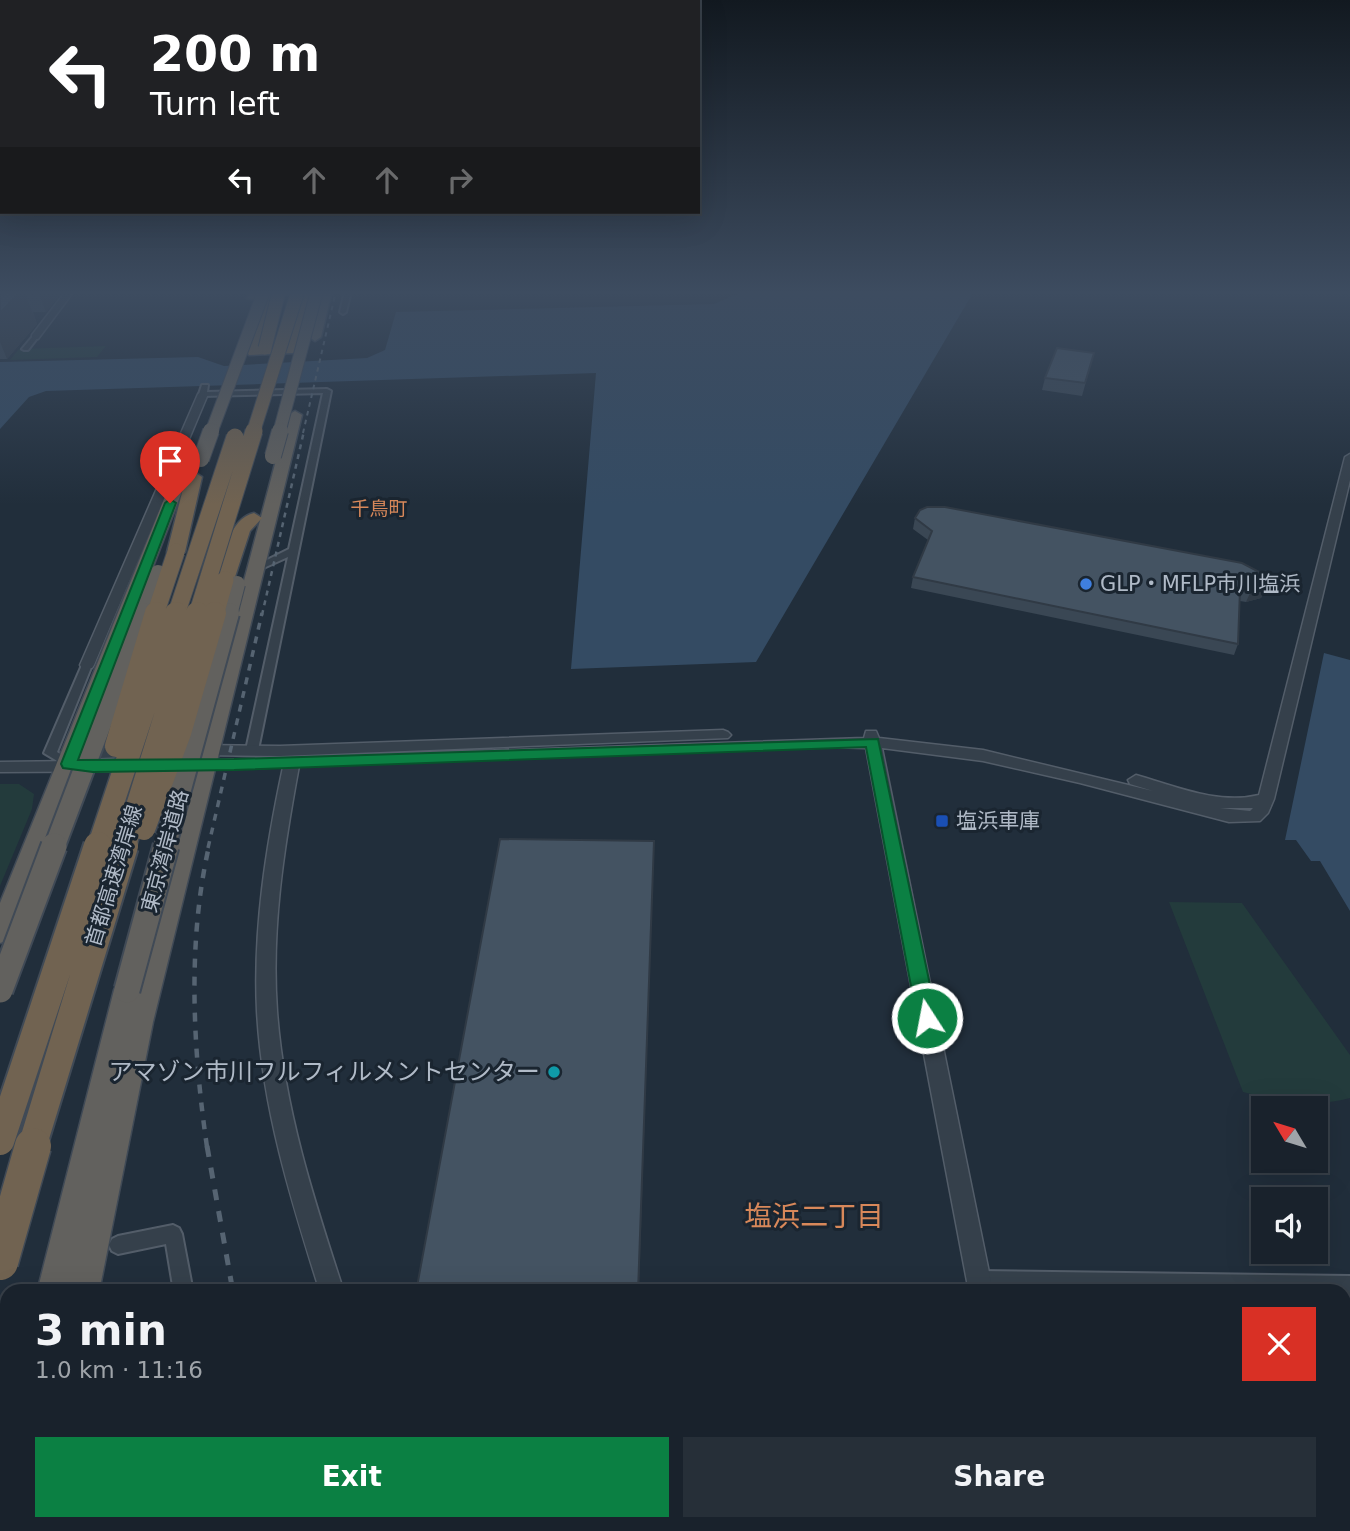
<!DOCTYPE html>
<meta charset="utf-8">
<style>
body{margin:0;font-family:"DejaVu Sans","Noto Sans JP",sans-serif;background:#262f38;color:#f1f3f6;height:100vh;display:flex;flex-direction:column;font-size:26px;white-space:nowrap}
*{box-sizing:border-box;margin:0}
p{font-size:23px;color:#9fa4a9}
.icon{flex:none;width:38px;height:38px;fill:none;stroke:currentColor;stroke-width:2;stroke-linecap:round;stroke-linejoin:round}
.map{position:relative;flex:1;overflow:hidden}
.details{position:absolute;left:0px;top:1284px;width:1351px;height:247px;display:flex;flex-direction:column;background:#19222c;border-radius:21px 21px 0 0;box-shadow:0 7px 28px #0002,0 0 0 2px #373f48}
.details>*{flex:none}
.guide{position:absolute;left:0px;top:0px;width:700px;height:214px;box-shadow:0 7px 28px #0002,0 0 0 2px #373f48;background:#202124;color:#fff;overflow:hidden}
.needle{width:46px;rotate:308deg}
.tools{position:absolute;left:1251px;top:1096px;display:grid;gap:14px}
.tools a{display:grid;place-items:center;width:77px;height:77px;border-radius:0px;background:#19222c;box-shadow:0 7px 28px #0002,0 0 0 2px #373f48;font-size:35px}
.pin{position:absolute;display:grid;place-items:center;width:60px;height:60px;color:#fff;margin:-72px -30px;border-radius:50% 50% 50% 0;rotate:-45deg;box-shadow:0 0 7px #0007}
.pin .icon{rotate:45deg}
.me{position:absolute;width:77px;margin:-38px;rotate:349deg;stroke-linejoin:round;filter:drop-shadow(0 0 5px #0008)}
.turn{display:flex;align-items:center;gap:24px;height:147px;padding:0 35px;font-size:32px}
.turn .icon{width:91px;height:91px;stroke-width:2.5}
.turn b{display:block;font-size:49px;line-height:60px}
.lanes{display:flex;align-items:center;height:66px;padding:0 35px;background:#0003;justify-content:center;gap:35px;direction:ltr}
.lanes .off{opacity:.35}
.round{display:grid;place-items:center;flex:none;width:74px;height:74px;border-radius:0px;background:#262f38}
.overview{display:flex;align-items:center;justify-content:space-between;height:119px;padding:0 35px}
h1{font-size:42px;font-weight:700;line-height:52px}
.primary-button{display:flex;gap:14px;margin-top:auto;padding:14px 35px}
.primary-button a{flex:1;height:80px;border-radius:0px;background:#0b8043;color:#fff;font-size:28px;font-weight:700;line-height:80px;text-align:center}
.primary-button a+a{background:#262f38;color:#f1f3f6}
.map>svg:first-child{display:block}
.green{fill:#233b3c}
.water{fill:#344b63}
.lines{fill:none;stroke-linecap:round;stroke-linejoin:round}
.minor-casing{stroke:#535d69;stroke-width:4}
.tertiary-casing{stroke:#535d69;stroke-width:3}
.trunk-casing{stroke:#404a56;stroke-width:3}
.motorway-casing{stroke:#404a56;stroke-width:3}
.minor{fill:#35404b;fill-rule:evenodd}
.tertiary{fill:#35404b;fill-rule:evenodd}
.trunk{fill:#62615e;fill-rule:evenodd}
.motorway{fill:#716351;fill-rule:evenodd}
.rail-far4{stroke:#566472;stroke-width:2;stroke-dasharray:4.5 4.5;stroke-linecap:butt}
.rail-far3{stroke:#566472;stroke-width:2.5;stroke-dasharray:5 5;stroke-linecap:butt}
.rail-far2{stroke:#566472;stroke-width:3.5;stroke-dasharray:7 7;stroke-linecap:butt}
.rail-far1{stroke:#566472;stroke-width:4.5;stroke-dasharray:9 9;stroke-linecap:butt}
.rail{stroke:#566472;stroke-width:5;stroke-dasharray:11 11;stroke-linecap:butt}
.trunk-bridge-far3-casing{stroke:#404a56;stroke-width:14;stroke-linecap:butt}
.trunk-bridge-far2-casing{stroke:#404a56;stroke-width:18;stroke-linecap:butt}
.trunk-bridge-far1-casing{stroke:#404a56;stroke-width:24;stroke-linecap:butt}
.trunk-bridge-casing{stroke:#404a56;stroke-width:29;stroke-linecap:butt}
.motorway-bridge-far4-casing{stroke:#404a56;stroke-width:15;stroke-linecap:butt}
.motorway-bridge-far3-casing{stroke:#404a56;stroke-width:19;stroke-linecap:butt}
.motorway-bridge-far2-casing{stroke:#404a56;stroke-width:25;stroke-linecap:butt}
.motorway-bridge-far1-casing{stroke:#404a56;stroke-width:32;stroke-linecap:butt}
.motorway-bridge-casing{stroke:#404a56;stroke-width:39;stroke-linecap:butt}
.trunk-bridge-far3{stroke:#62615e;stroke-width:12}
.trunk-bridge-far2{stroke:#62615e;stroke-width:16}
.trunk-bridge-far1{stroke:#62615e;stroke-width:20}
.trunk-bridge{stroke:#62615e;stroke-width:25}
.motorway-bridge-far4{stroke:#716351;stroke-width:13}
.motorway-bridge-far3{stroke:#716351;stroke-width:17}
.motorway-bridge-far2{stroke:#716351;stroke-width:22}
.motorway-bridge-far1{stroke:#716351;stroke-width:28}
.motorway-bridge{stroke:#716351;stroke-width:36}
.wall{fill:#3a4754}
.shaded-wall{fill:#303a45}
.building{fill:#445362;stroke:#303a45;stroke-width:2}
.route{fill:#0b8043;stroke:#07532c;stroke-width:2}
.shop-dot{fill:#3f7fe0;stroke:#1a2530;stroke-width:2.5}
.transit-dot{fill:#1a4fb4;stroke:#1a2530;stroke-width:2.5}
.culture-dot{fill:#0f9aa8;stroke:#1a2530;stroke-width:2.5}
.labels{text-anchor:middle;stroke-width:6;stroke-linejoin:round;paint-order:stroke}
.far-neighbourhood-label{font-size:19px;fill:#d8885a;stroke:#1a2530}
.poi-label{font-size:21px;fill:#b0bac7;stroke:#1a2530;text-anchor:start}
.street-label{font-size:21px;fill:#b0bac7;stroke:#1a2530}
.near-poi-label{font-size:24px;fill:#b0bac7;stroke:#1a2530;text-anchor:end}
.near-neighbourhood-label{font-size:28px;fill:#d8885a;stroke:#1a2530}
</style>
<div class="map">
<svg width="1350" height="1531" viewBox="0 0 1350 1531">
<rect width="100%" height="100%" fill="#212e3b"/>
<path class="green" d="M 106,346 L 97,357 L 10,360 L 19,349 Z
M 0,784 L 19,784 L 34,794 L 32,809 L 0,886 Z
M 1169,902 L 1242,903 L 1350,1055 L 1350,1098 C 1314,1108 1278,1101 1243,1092 Z"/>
<path class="water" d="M 744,291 L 974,291 L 756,662 L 571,669 L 596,373 L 46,391 L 29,397 L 0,429 L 0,362 L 198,357 L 224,366 L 367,358 L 385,350 L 396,312 L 714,304 Z
M 1324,653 L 1350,660 L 1350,911 L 1320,861 L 1311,861 L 1296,840 L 1285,840 Z"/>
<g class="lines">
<g class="minor-casing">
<path id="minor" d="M 345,291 L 351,291 L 346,312 L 343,314 L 340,312 Z
M 33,336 L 38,337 L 28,350 L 24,350 L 22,349 Z
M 202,385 L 208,385 L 207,392 L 327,389 L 331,391 L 258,750 L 252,754 L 246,750 L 288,557 L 259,570 L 256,571 L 251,568 L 289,549 L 323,393 L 203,396 L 199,394 Z
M 87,662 L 92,665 L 57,752 L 75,764 L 69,768 L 44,753 L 82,665 Z
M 173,1225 L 179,1228 L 182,1234 L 193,1292 L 174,1292 L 166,1244 L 118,1254 L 112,1251 L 109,1245 L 112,1239 L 118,1236 Z
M 979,1271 L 1350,1276 L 1350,1294 L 1344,1294 L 1344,1292 L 979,1289 L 972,1287 L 970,1280 L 972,1273 Z
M 1344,1517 L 1349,1531 L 1327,1531 L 1325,1524 L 1344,1524 Z
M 206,1524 L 228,1524 L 229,1531 L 207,1531 Z"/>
</g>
<g class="tertiary-casing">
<path id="tertiary" d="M 66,291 L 74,291 L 38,339 L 32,339 L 32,335 Z
M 203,391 L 208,394 L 94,665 L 92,668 L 82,668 L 80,665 L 198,394 Z
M 1350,454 L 1350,480 L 1274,799 L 1268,813 L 1260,821 L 1229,822 L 1080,783 L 983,761 L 882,748 L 993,1292 L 969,1292 L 866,748 L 830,747 L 299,766 C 284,847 271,929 277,1011 C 284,1108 314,1200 344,1292 L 320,1292 C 291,1200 262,1107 257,1011 C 253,929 266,847 283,767 L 195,770 L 187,765 L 189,761 L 864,738 L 866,731 L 876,731 L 879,738 L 983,750 L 1153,791 L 1130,784 L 1128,780 L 1136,775 C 1175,786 1218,805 1259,795 L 1345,457 ZM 1220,808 L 1253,808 L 1250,811 Z
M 723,730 L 728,732 L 731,735 L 728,738 L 280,756 L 200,755 L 192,750 L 200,745 L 280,746 Z
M 164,746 L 169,747 L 172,751 L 169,755 L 100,758 L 92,761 L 165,762 L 167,766 L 165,770 L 159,771 L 0,772 L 0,762 L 75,761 L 76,755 L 99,748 Z
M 396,1524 L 424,1524 L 427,1531 L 399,1531 Z
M 1012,1524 L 1040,1524 L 1041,1531 L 1013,1531 Z"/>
</g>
<g class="trunk-casing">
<path id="trunk" d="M 251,291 L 261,291 L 256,300 L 247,298 Z
M 322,291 L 332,291 L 321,337 L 315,341 L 309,337 Z
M 295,411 L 302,415 L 153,1022 L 99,1292 L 37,1292 L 114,990 L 118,982 L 127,979 L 137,984 L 288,415 Z
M 187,456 L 194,460 L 12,933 L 9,940 L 0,943 L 0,903 L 180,460 Z
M 7,1500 L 7,1524 L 25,1524 L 24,1531 L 0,1531 L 0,1503 Z
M 27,1524 L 65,1524 L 64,1531 L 26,1531 Z"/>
</g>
<g class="motorway-casing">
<path id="motorway" d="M 277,291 L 295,291 L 280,297 L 273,308 L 262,347 L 288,346 L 305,291 L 317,291 L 300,349 L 293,353 L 249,355 L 247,352 C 253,334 257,298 277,291 Z
M 194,472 L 202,477 L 185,552 L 176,557 L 170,556 L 167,552 L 186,477 Z
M 254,513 L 262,518 L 250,531 L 234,580 L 225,586 L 218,584 L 216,580 C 223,559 228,519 254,513 Z"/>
</g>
<use href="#minor" class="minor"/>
<use href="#tertiary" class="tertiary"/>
<use href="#trunk" class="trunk"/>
<use href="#motorway" class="motorway"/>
<path class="rail-far4" d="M 303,433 L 336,291"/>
<path class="rail-far3" d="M 262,615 L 304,431"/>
<path class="rail-far2" d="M 208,848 L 262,613"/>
<path class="rail-far1" d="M 207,1147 C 193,1051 187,942 209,846"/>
<path class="rail" d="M 207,1146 L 233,1292
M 283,1524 L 285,1531
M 294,1524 L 296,1531"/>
<g class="trunk-bridge-far3-casing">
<path id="trunk-bridge-far3" d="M 211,433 L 264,291
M 279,433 L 317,291"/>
</g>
<g class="trunk-bridge-far2-casing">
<path id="trunk-bridge-far2" d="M 273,456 L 280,431
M 201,459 L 211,431
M 142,615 L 158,573
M 229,615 L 237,584"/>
</g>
<g class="trunk-bridge-far1-casing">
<path id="trunk-bridge-far1" d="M 54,848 L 143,613
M 165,848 L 229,613"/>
</g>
<g class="trunk-bridge-casing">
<path id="trunk-bridge" d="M 0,990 L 54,846
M 127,990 L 166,846"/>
</g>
<g class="motorway-bridge-far4-casing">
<path id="motorway-bridge-far4" d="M 265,348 L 279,291
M 253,433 L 298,291"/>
</g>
<g class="motorway-bridge-far3-casing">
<path id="motorway-bridge-far3" d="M 155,615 L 176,552
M 176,615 L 235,437
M 197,615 L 254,431
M 215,615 L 225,580"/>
</g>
<g class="motorway-bridge-far2-casing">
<path id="motorway-bridge-far2" d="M 116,746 L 156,613
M 144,829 L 180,733 L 215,613
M 98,848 L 176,613
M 124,848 L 197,613"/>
</g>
<g class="motorway-bridge-far1-casing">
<path id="motorway-bridge-far1" d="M 0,1141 L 98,846
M 32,1147 L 124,846"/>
</g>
<g class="motorway-bridge-casing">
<path id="motorway-bridge" d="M 0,1262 L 33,1146"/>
</g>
<use href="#trunk-bridge-far3" class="trunk-bridge-far3"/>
<use href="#trunk-bridge-far2" class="trunk-bridge-far2"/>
<use href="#trunk-bridge-far1" class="trunk-bridge-far1"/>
<use href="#trunk-bridge" class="trunk-bridge"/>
<use href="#motorway-bridge-far4" class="motorway-bridge-far4"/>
<use href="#motorway-bridge-far3" class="motorway-bridge-far3"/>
<use href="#motorway-bridge-far2" class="motorway-bridge-far2"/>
<use href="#motorway-bridge-far1" class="motorway-bridge-far1"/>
<use href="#motorway-bridge" class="motorway-bridge"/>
</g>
<path class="wall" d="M 0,291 L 63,291 L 46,312 L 33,312 L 37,324 L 7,359 L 0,359 Z
M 1094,353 L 1082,396 L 1042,390 L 1045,378 Z
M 915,518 L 1266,587 L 1261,598 L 1246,602 L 1240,601 L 1238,644 L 1234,655 L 911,588 L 913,577 L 928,540 L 913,529 Z"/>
<path class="shaded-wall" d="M 21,291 L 24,291 L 37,324 L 7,359 L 0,342 L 0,313 Z
M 38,291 L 63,291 L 46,312 Z
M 1266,587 L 1261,598 L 1246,602 L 1251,591 Z
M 654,841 L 639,1292 L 638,1292 Z"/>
<path class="building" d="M 0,291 L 21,291 L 0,313 Z
M 1057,348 L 1094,353 L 1085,383 L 1045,378 Z
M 927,507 L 945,507 L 1242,563 L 1267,576 L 1266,587 L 1251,591 L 1240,590 L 1238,644 L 913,577 L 932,531 L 915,518 L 920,510 Z
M 500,839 L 654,841 L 638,1292 L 416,1292 Z"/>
<linearGradient id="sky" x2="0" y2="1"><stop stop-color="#121920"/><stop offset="0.58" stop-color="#3d4c60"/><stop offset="1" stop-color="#3d4c60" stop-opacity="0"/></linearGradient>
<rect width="1350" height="505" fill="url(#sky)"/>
<path class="route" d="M 170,499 L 176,503 L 78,760 L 234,759 L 878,739 L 937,1018 L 934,1024 L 927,1027 L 920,1024 L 917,1018 L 866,747 L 234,770 L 93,772 L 63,768 L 61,764 L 165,503 Z"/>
<circle class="shop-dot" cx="1086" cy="584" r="7"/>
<rect class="transit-dot" x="935" y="814" width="14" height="14" rx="3.5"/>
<circle class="culture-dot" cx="554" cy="1072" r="7"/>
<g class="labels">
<g class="far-neighbourhood-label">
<text x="379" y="515">千鳥町</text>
</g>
<g class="poi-label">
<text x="1100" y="591">GLP・MFLP市川塩浜</text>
<text x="956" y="828">塩浜車庫</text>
</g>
<g class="street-label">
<text transform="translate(165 851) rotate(-75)" y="7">東京湾岸道路</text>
<text transform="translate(114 876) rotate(-73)" y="7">首都高速湾岸線</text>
</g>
<g class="near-poi-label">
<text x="540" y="1080">アマゾン市川フルフィルメントセンター</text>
</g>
<g class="near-neighbourhood-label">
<text x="814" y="1226">塩浜二丁目</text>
</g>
</g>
</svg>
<div class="tools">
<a><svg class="needle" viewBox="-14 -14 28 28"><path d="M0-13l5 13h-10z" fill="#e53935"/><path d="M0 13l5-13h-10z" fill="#9fa4a9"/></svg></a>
<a><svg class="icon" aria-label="sound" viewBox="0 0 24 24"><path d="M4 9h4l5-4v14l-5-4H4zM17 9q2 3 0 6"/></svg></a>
</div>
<div class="pin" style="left:170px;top:503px;background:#d93025"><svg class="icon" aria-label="arrive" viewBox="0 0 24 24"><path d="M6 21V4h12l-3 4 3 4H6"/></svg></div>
<svg class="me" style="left:927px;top:1018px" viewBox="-20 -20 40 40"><circle r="17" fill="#0b8043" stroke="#fff" stroke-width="3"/><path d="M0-11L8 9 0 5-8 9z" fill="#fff"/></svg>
<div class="guide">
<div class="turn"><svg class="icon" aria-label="left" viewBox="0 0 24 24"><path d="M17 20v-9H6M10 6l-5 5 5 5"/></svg><div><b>200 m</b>Turn left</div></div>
<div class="lanes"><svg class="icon" aria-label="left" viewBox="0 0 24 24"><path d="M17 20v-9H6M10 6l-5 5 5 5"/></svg><svg class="icon off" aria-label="ahead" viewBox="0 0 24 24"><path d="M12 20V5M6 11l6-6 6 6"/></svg><svg class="icon off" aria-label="ahead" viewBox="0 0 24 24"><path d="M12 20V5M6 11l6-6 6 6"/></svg><svg class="icon off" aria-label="right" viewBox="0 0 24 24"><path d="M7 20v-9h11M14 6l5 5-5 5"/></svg></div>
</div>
<section class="details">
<div class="overview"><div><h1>3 min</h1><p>1.0 km · 11:16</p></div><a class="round" style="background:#d93025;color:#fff"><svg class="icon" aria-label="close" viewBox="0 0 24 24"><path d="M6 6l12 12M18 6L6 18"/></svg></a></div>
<div class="primary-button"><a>Exit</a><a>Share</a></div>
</section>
</div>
